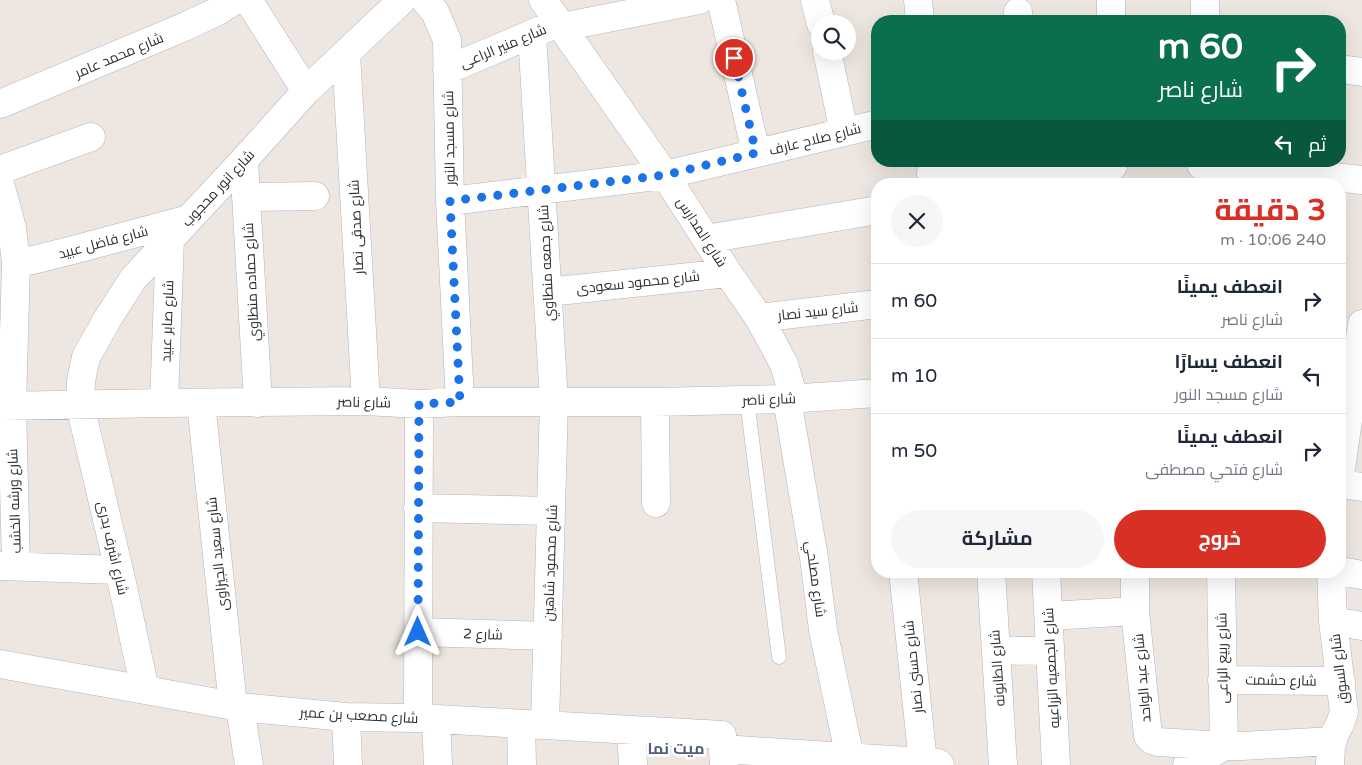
<!DOCTYPE html>
<html lang="ar">
<meta charset="utf-8">
<style>
body{margin:0;font-family:"Varela Round",Cairo,sans-serif;background:#f6f6f7;color:#1f2937;direction:rtl;height:100vh;display:flex;flex-direction:column;font-size:19px;white-space:nowrap}
*{box-sizing:border-box;margin:0}
p{font-size:16px;color:#747a83}
.icon{flex:none;width:28px;height:28px;fill:none;stroke:currentColor;stroke-width:2;stroke-linecap:round;stroke-linejoin:round}
.map{position:relative;flex:1;overflow:hidden;direction:ltr}
.sheet{position:absolute;left:871px;top:178px;width:475px;height:400px;display:flex;flex-direction:column;background:#fff;border-radius:20px;box-shadow:0 5px 20px #0002;direction:rtl}
.sheet>*{flex:none}
.top-card{position:absolute;left:871px;top:15px;width:475px;height:152px;border-radius:20px;box-shadow:0 5px 20px #0002;direction:rtl;background:#0b6e4f;color:#fff;overflow:hidden}
.tools{position:absolute;left:811px;top:15px;display:grid;gap:10px}
.tools a{display:grid;place-items:center;width:45px;height:45px;border-radius:50%;background:#fff;box-shadow:0 5px 20px #0002;font-size:25px}
.pin{position:absolute;display:grid;place-items:center;width:42px;height:42px;color:#fff;margin:-21px;border:2px solid #fff;border-radius:50%;box-shadow:0 1px 5px #0007}
.me{position:absolute;width:55px;margin:-28px;rotate:0deg;stroke-linejoin:round;filter:drop-shadow(0 0 4px #0008)}
.turn{display:flex;align-items:center;gap:18px;height:105px;padding:0 20px;font-size:22px}
.turn .icon{width:65px;height:65px;stroke-width:2.5}
.turn b{display:block;font-size:35px;line-height:42px}
.then{display:flex;align-items:center;height:48px;padding:0 20px;background:#0003;gap:10px;font-size:19px}
.round{display:grid;place-items:center;flex:none;width:52px;height:52px;border-radius:26px;background:#f6f6f7}
.head{display:flex;align-items:center;justify-content:space-between;height:85px;padding:0 20px}
h1{font-size:30px;font-weight:700;line-height:38px;color:#d93025}
.action{display:flex;gap:10px;margin-top:auto;padding:10px 20px}
.action a{flex:1;height:58px;border-radius:30px;background:#d93025;color:#fff;font-size:20px;font-weight:700;line-height:58px;text-align:center}
.action a+a{background:#f6f6f7;color:#1f2937}
ul{padding:0;list-style:none}
li{display:flex;align-items:center;gap:15px;height:75px;padding:0 20px;border-top:1px solid #e0e1e3}
li div{flex:1}
li b{display:block;font-size:19px}
li em{font-style:normal}
.map>svg:first-child{display:block}
.lines{fill:none;stroke-linecap:round;stroke-linejoin:round}
.lane-casing{stroke:#b1b4bd;stroke-width:15}
.street-casing{stroke:#b1b4bd;stroke-width:29}
.lane{stroke:#fff;stroke-width:14}
.street{stroke:#fff;stroke-width:28}
.route{stroke:#1a73e8;stroke-width:9;stroke-dasharray:0 16.2}
.labels{text-anchor:middle;stroke-width:5;stroke-linejoin:round;paint-order:stroke}
.street-label{font-size:14px;fill:#2d2d2d;stroke:#fff}
.quarter-label{font-size:16px;font-weight:bold;fill:#505c7c;stroke:#fff}
</style>
<div class="map">
<svg width="1362" height="765" viewBox="0 0 1362 765">
<rect width="100%" height="100%" fill="#eee7e1"/>
<g class="lines">
<g class="lane-casing">
<path id="lane" d="M 747,400 L 779,657"/>
</g>
<g class="street-casing">
<path id="street" d="M 248,0 L 306,91
M 425,0 L 435,12 L 447,40 L 450,201 L 460,402
M 543,0 L 665,175 L 728,273 L 759,318 L 784,364 L 794,399
M 721,0 L 756,153
M 815,0 L 821,24
M 918,0 L 920,21
M 1111,0 L 1111,21
M 1205,0 L 1205,21
M 1018,12 L 1018,21
M 562,27 L 699,0
M 532,34 L 554,402 L 545,725
M 827,51 L 844,132
M 346,53 L 366,401
M 1340,69 L 1362,72
M 447,70 L 548,27
M 0,104 L 184,27 L 218,11 L 235,0
M 244,160 L 258,403
M 1201,165 L 1271,170 L 1362,180
M 0,170 L 91,137
M 931,173 L 1113,166
M 0,184 L 12,228 L 16,263 L 12,405 L 16,566
M 246,197 L 315,196
M 450,201 L 665,175 L 878,124
M 706,239 L 878,210
M 16,263 L 33,260 L 73,250 L 189,219
M 548,292 L 728,273
M 759,318 L 878,304
M 787,399 L 814,558 L 823,630 L 850,758
M 655,402 L 656,503
M 164,403 L 170,239
M 201,403 L 233,706
M 0,406 L 164,403 L 366,401 L 419,404 L 460,402 L 655,402 L 787,399 L 878,393
M 1340,475 L 1362,324
M 1340,484 L 1362,487
M 418,508 L 551,511
M 0,566 L 118,570
M 903,571 L 923,763
M 991,571 L 1003,765
M 1046,571 L 1056,765
M 1135,571 L 1135,611 L 1148,736 L 1152,740 L 1158,742 L 1224,746 L 1221,571
M 1340,571 L 1362,575
M 1049,616 L 1135,611
M 1333,621 L 1362,626
M 418,632 L 548,636
M 996,651 L 1050,650
M 0,664 L 240,707 L 346,717 L 418,718 L 722,735 L 724,765
M 1222,680 L 1341,681
M 145,690 L 122,583 L 80,405 L 81,381 L 86,357 L 108,318 L 133,279 L 244,160 L 306,91 L 402,0
M 240,707 L 249,765
M 346,717 L 348,765
M 418,718 L 419,404
M 436,719 L 438,765
M 521,724 L 522,765
M 631,730 L 633,765
M 723,749 L 938,763 L 940,765
M 1187,765 L 1214,752 L 1224,746 L 1242,746 L 1333,741
M 1330,765 L 1331,747 L 1334,735 L 1340,724 L 1344,712 L 1333,621 L 1331,571"/>
</g>
<use href="#lane" class="lane"/>
<use href="#street" class="street"/>
</g>
<g class="lines">
<path class="route" d="M 418,632 L 419,404 L 460,402 L 450,201 L 665,175 L 756,153 L 734,58"/>
</g>
<g class="labels">
<g class="street-label">
<text transform="translate(503 46) rotate(-23)" y="5">شارع منير الراعى</text>
<text transform="translate(119 55) rotate(-23)" y="5">شارع محمد عامر</text>
<text transform="translate(449 138) rotate(-91)" y="5">شارع مسجد النور</text>
<text transform="translate(815 139) rotate(-14)" y="5">شارع صلاح عارف</text>
<text transform="translate(218 188) rotate(-47)" y="5">شارع انور محجوب</text>
<text transform="translate(356 227) rotate(-93)" y="5">شارع صدقى نصار</text>
<text transform="translate(702 232) rotate(57)" y="5">شارع المدارس</text>
<text transform="translate(103 242) rotate(-15)" y="5">شارع فاضل عبيد</text>
<text transform="translate(546 263) rotate(-93)" y="5">شارع جمعه منطاوي</text>
<text transform="translate(251 282) rotate(-93)" y="5">شارع حماده منطاوي</text>
<text transform="translate(638 282) rotate(-6)" y="5">شارع محمود سعودى</text>
<text transform="translate(818 311) rotate(-6)" y="5">شارع سيد نصار</text>
<text transform="translate(167 321) rotate(-88)" y="5">شارع صابر عبيد</text>
<text transform="translate(769 399) rotate(-2)" y="5">شارع ناصر</text>
<text transform="translate(364 402) rotate(1)" y="5">شارع ناصر</text>
<text transform="translate(14 501) rotate(-92)" y="5">شارع ورشه الخشب</text>
<text transform="translate(113 548) rotate(77)" y="5">شارع اشرف بدرى</text>
<text transform="translate(217 554) rotate(-96)" y="5">شارع سعيد الجيزاوى</text>
<text transform="translate(550 563) rotate(-88)" y="5">شارع محمود شاهين</text>
<text transform="translate(816 579) rotate(82)" y="5">شارع مصلحي</text>
<text transform="translate(483 634) rotate(2)" y="5">شارع 2</text>
<text transform="translate(1222 658) rotate(-91)" y="5">شارع ربيع الراعى</text>
<text transform="translate(913 667) rotate(-96)" y="5">شارع حسنى نصار</text>
<text transform="translate(997 668) rotate(-94)" y="5">شارع الطابونه</text>
<text transform="translate(1051 668) rotate(-93)" y="5">شارع الجمعيه الزراعيه</text>
<text transform="translate(1339 669) rotate(-97)" y="5">شارع السوق</text>
<text transform="translate(1142 678) rotate(-95)" y="5">شارع عبد الواحد</text>
<text transform="translate(1281 680) rotate(1)" y="5">شارع حشمت</text>
<text transform="translate(359 715) rotate(3)" y="5">شارع مصعب بن عمير</text>
</g>
<g class="quarter-label">
<text x="676" y="754">ميت نما</text>
</g>
</g>
</svg>
<div class="tools">
<a><svg class="icon" aria-label="search" viewBox="0 0 24 24"><circle cx="10" cy="10" r="6"/><path d="M15 15l6 6"/></svg></a>
</div>
<div class="pin" style="left:734px;top:58px;background:#d93025"><svg class="icon" aria-label="arrive" viewBox="0 0 24 24"><path d="M6 21V4h12l-3 4 3 4H6"/></svg></div>
<svg class="me" style="left:418px;top:632px" viewBox="-20 -20 40 40"><path d="M0-17L14 15 0 8-14 15z" fill="#1a73e8" stroke="#fff" stroke-width="4"/></svg>
<div class="top-card">
<div class="turn"><svg class="icon" aria-label="right" viewBox="0 0 24 24"><path d="M7 20v-9h11M14 6l5 5-5 5"/></svg><div><b>60 m</b>شارع ناصر</div></div>
<div class="then">ثم<svg class="icon" aria-label="left" viewBox="0 0 24 24"><path d="M17 20v-9H6M10 6l-5 5 5 5"/></svg></div>
</div>
<section class="sheet">
<div class="head"><div><h1>3 دقيقة</h1><p>240 m · 10:06</p></div><a class="round"><svg class="icon" aria-label="close" viewBox="0 0 24 24"><path d="M6 6l12 12M18 6L6 18"/></svg></a></div>
<ul>
<li><svg class="icon" aria-label="right" viewBox="0 0 24 24"><path d="M7 20v-9h11M14 6l5 5-5 5"/></svg><div><b>انعطف يمينًا</b><p>شارع ناصر</p></div><em>60 m</em></li>
<li><svg class="icon" aria-label="left" viewBox="0 0 24 24"><path d="M17 20v-9H6M10 6l-5 5 5 5"/></svg><div><b>انعطف يسارًا</b><p>شارع مسجد النور</p></div><em>10 m</em></li>
<li><svg class="icon" aria-label="right" viewBox="0 0 24 24"><path d="M7 20v-9h11M14 6l5 5-5 5"/></svg><div><b>انعطف يمينًا</b><p>شارع فتحي مصطفى</p></div><em>50 m</em></li>
</ul>
<div class="action"><a>خروج</a><a>مشاركة</a></div>
</section>
</div>
